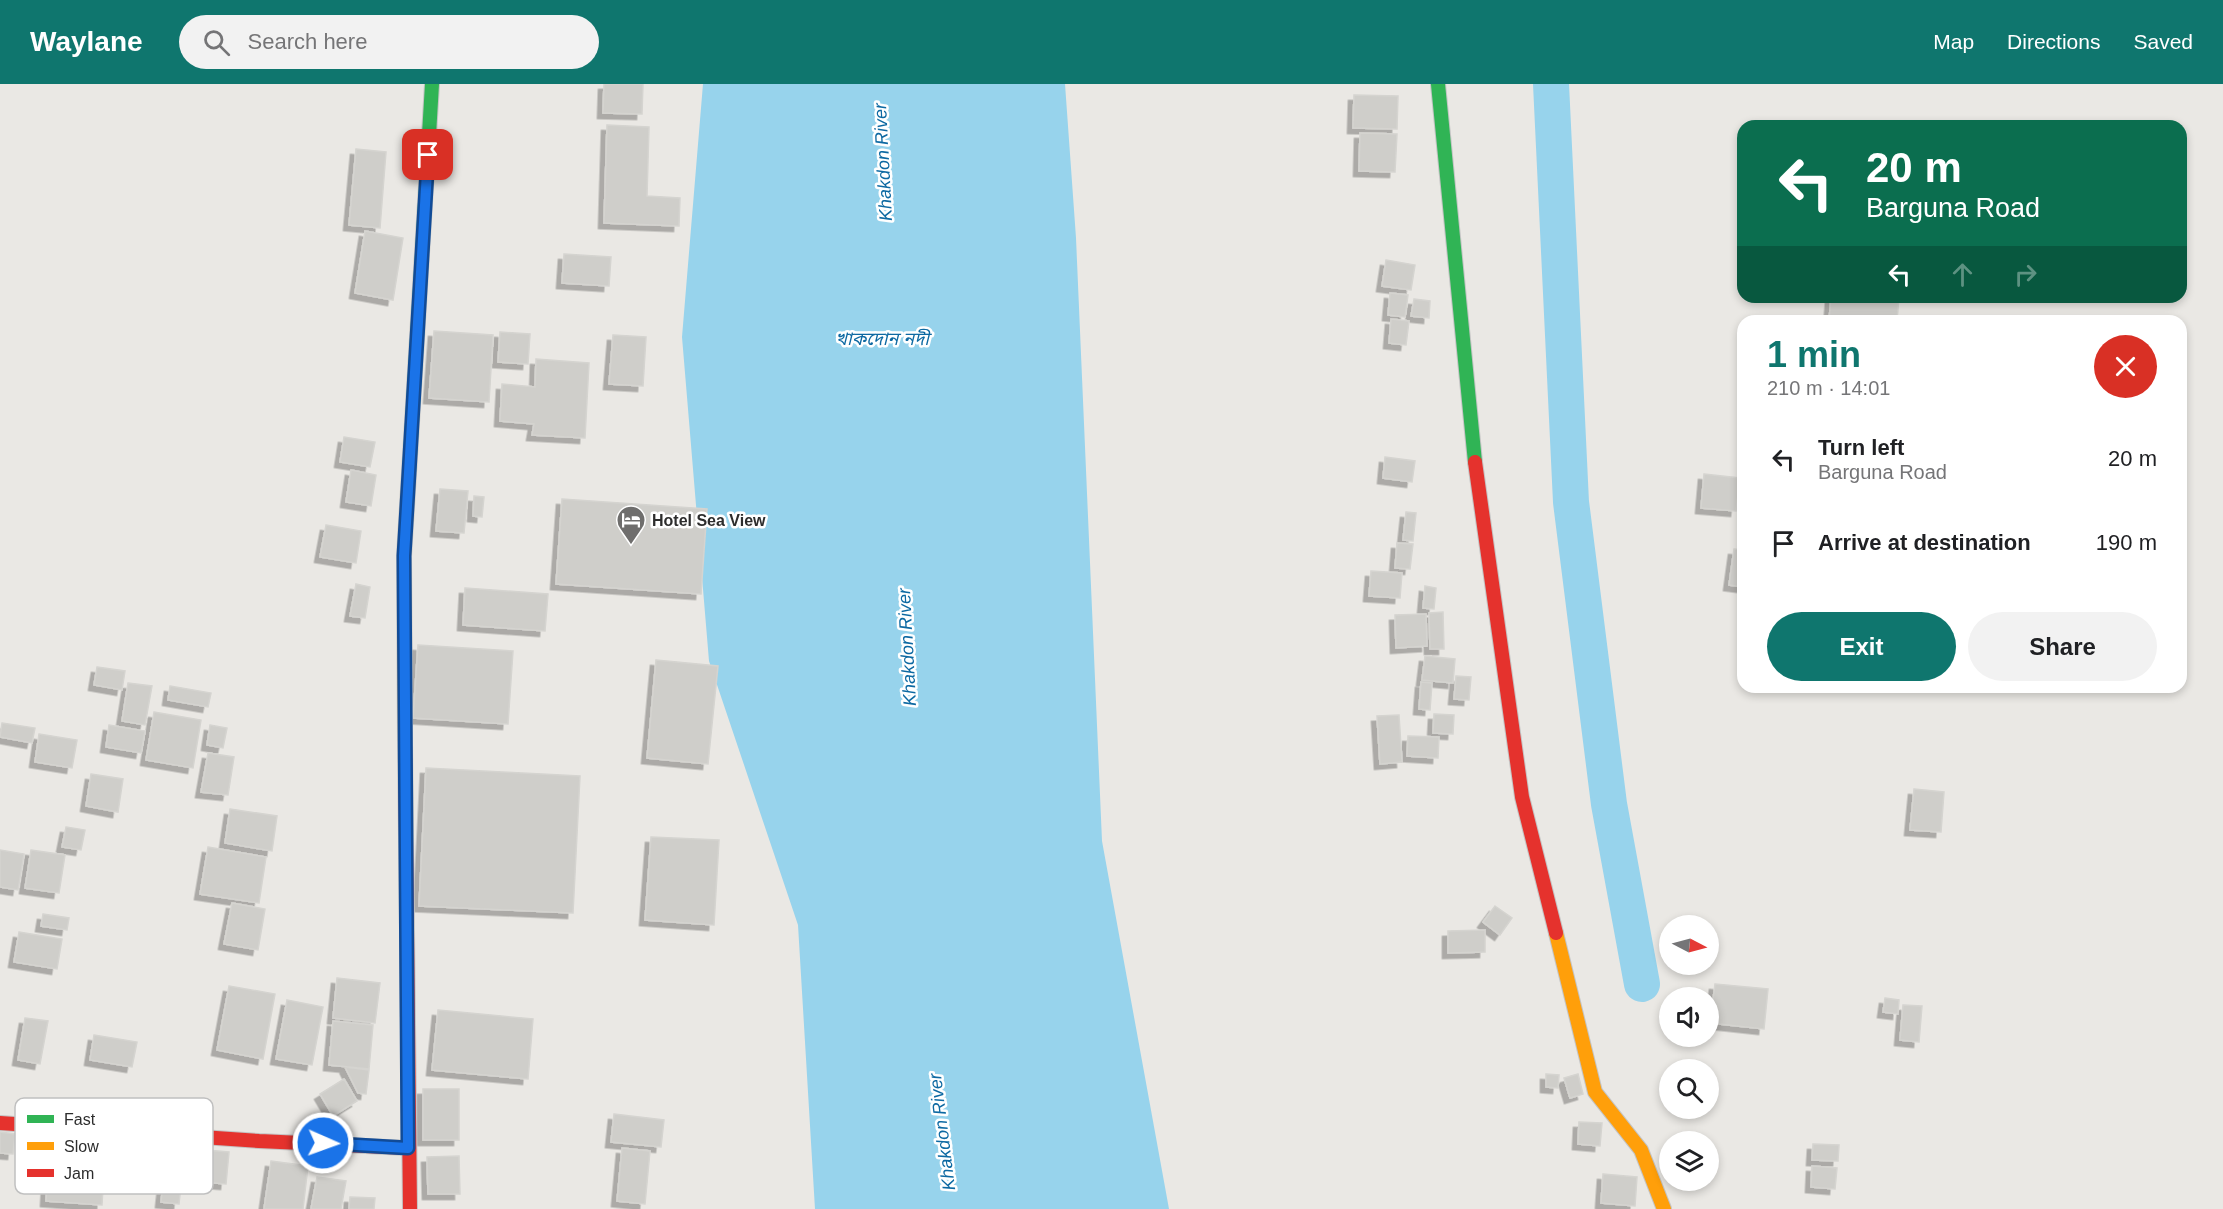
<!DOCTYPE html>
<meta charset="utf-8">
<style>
body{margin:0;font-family:Helvetica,"Noto Sans Bengali",sans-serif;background:#f2f2f2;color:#202124;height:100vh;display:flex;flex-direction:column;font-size:22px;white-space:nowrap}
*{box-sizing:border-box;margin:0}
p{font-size:20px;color:#757577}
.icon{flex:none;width:33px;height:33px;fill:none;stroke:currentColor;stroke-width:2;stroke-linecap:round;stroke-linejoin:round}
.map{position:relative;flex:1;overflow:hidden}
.details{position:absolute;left:1737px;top:231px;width:450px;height:378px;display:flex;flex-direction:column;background:#fff;border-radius:18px;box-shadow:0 3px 9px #0003}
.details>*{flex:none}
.banner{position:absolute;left:1737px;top:36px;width:450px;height:183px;border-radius:18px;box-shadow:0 3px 9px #0003;background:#0b6e4f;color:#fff;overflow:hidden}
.needle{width:39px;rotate:96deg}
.buttons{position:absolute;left:1659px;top:831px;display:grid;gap:12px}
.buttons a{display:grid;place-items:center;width:60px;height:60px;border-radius:50%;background:#fff;box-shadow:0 3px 9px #0003;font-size:30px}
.pin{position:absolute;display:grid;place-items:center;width:51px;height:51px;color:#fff;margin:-26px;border-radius:12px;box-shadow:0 3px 9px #0006}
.me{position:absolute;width:66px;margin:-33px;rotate:92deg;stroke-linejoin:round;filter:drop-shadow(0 0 4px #0008)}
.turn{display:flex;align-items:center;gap:21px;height:126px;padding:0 30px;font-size:27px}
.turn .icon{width:78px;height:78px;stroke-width:2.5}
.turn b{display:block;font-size:42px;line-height:51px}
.lanes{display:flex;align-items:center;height:57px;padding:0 30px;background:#0003;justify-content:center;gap:30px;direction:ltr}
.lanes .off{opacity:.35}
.round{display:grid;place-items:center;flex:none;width:63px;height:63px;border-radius:32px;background:#f2f2f2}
.headline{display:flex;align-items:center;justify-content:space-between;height:102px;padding:0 30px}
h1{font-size:36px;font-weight:600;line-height:45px;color:#0f766e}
.cta{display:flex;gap:12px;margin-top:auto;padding:12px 30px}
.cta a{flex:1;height:69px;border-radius:36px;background:#0f766e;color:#fff;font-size:24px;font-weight:600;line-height:69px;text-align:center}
.cta a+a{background:#f2f2f2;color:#202124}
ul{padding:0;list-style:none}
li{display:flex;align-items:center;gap:18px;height:84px;padding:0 30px}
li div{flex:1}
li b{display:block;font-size:22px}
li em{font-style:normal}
header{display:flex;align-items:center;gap:36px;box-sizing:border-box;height:84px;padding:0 30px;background:#0f766e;color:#fff}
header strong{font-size:28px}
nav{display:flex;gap:33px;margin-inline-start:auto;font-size:21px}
.search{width:420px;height:54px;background:#f2f2f2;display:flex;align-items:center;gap:15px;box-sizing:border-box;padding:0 21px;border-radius:33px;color:#757577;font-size:22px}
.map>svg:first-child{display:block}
.water{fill:#97d3ec}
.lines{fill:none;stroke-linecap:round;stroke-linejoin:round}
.canal{stroke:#97d3ec;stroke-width:36}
.building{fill:#cfceca;stroke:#d5d4d0;stroke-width:1.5;filter:url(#shadow)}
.fast-casing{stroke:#c4c4c4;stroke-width:16}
.slow-casing{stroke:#c4c4c4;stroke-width:16}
.jam-casing{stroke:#c4c4c4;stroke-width:16}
.fast{stroke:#30b455;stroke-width:14}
.slow{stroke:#ff9f0a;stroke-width:14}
.jam{stroke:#e5322d;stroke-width:14}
.route-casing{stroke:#114b97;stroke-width:15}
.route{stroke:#1a73e8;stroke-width:10}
.labels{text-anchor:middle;stroke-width:5;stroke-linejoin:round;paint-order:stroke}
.poi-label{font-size:16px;font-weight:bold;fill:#2d2d2d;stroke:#fff;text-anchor:start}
.water-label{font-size:18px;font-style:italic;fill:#0d69a2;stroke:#fff}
.key{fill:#fff;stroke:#c0c0c0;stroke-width:1.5}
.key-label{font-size:16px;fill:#2d2d2d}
</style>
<header>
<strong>Waylane</strong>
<div class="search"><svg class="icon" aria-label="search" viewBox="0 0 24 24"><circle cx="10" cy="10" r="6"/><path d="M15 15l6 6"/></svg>Search here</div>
<nav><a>Map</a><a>Directions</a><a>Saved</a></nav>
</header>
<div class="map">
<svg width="2223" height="1125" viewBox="0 0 2223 1125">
<defs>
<filter id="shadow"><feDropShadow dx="-5.5" dy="5.5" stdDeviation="0" flood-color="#0004"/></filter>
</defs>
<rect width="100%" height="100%" fill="#eae8e4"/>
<path class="water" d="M 703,0 L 1065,0 L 1076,154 L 1102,757 L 1169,1125 L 815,1125 L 798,841 L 709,577 L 682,253 Z"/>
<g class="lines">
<path class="canal" d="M 1551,0 L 1571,418 L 1609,720 L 1642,900"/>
</g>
<path class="building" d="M 604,0 L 643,0 L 642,30 L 603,29 Z
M 1354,11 L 1398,12 L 1397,45 L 1353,44 Z
M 607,41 L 649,43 L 647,112 L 680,114 L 679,142 L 604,139 Z
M 1360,49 L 1397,50 L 1395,88 L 1359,87 Z
M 356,65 L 386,68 L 380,144 L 349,141 Z
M 365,147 L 403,154 L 393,216 L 355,209 Z
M 564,170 L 611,173 L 609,202 L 562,199 Z
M 1386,176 L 1415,181 L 1411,206 L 1382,202 Z
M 1390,209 L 1408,211 L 1405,233 L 1388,231 Z
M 1831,213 L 1899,213 L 1897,237 L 1829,237 Z
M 1414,215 L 1430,217 L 1429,234 L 1411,232 Z
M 1391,235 L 1409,237 L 1406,261 L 1389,259 Z
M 434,247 L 493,251 L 489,318 L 429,314 Z
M 500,248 L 530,250 L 528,280 L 498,278 Z
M 613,251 L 646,253 L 643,302 L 609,300 Z
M 536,275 L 589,279 L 585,354 L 532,351 L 534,340 L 500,337 L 502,300 L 535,303 Z
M 344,353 L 375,358 L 370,383 L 340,378 Z
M 1385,373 L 1415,377 L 1412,398 L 1383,394 Z
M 351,386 L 376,391 L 371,422 L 346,418 Z
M 1704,390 L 1740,394 L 1736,427 L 1701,424 Z
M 440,405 L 468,407 L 464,449 L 436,447 Z
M 474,412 L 484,413 L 482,433 L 473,432 Z
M 562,415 L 707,425 L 701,510 L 556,500 Z
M 1406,428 L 1416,429 L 1413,457 L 1403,456 Z
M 326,441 L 361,447 L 356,479 L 320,473 Z
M 1397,459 L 1413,460 L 1410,485 L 1395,484 Z
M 1734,465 L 1743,466 L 1743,503 L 1729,501 Z
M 1371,487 L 1402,489 L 1400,514 L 1369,512 Z
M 356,500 L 370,503 L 365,534 L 350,532 Z
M 1425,502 L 1436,504 L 1434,525 L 1423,524 Z
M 465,504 L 548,510 L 545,547 L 463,541 Z
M 1443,528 L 1444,565 L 1430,565 L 1429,529 Z
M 1426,530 L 1427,562 L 1396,564 L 1395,531 Z
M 418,561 L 513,567 L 508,640 L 413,634 Z
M 1425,572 L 1455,575 L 1453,599 L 1422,596 Z
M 656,576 L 718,582 L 708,680 L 647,674 Z
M 97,583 L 125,587 L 122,606 L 94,601 Z
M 1456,592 L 1471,593 L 1469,616 L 1454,615 Z
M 1421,598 L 1432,599 L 1430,626 L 1419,625 Z
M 128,599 L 152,602 L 145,641 L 122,637 Z
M 170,602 L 211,609 L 208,623 L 168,616 Z
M 154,628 L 201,636 L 193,684 L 146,676 Z
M 1434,630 L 1454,631 L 1453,650 L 1433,649 Z
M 1399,631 L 1402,678 L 1380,680 L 1377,632 Z
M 2,639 L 35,644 L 32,659 L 0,653 Z
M 109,641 L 145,647 L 141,669 L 106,663 Z
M 210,641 L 227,644 L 223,664 L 207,661 Z
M 39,650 L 77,656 L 72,684 L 35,678 Z
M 1408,652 L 1439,653 L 1438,674 L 1407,672 Z
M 208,669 L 234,673 L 228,711 L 201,708 Z
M 426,684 L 580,692 L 573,829 L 419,822 Z
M 91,690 L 123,695 L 118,728 L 86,722 Z
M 1914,705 L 1944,708 L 1941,748 L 1910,746 Z
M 230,725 L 277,732 L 272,767 L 225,759 Z
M 66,743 L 85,746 L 81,766 L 62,763 Z
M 651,753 L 719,756 L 714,841 L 645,836 Z
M 208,763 L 266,773 L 259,819 L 200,810 Z
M 0,766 L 24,770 L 18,806 L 0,803 Z
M 31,766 L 65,771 L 59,809 L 25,804 Z
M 232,819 L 265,825 L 258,866 L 224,860 Z
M 1495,822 L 1512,834 L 1500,851 L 1483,838 Z
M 43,830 L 69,834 L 67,846 L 41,842 Z
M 1485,846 L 1485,868 L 1448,869 L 1448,847 Z
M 19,848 L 62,855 L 57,885 L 14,878 Z
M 337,894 L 380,899 L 375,939 L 333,934 Z
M 1715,900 L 1768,905 L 1764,945 L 1710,939 Z
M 229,902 L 275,910 L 263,975 L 217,966 Z
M 1885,914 L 1899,916 L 1898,930 L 1883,928 Z
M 287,916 L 323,923 L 312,981 L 276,975 Z
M 1903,921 L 1922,922 L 1919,958 L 1900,956 Z
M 438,926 L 533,935 L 528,995 L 432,986 Z
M 25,934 L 48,937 L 40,980 L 18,976 Z
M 333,937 L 373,941 L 369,985 L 329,981 Z
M 94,951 L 137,958 L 132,983 L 90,976 Z
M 345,983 L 369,986 L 366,1010 L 358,1009 Z
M 1546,990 L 1559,991 L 1558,1004 L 1546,1003 Z
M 1578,990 L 1583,1010 L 1570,1014 L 1564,994 Z
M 344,995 L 357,1017 L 333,1032 L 320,1010 Z
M 423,1005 L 459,1005 L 459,1056 L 423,1056 Z
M 614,1030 L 664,1036 L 661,1063 L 611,1058 Z
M 1579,1038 L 1602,1039 L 1600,1062 L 1578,1060 Z
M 0,1048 L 15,1050 L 13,1070 L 0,1069 Z
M 1813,1060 L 1839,1061 L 1838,1077 L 1812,1076 Z
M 622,1064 L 650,1067 L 645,1120 L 617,1117 Z
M 194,1065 L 229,1068 L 226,1100 L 191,1097 Z
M 459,1072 L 460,1110 L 428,1110 L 427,1073 Z
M 166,1073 L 184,1075 L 179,1120 L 161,1118 Z
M 271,1077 L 308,1082 L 303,1125 L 264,1125 Z
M 1812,1082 L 1837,1084 L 1835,1105 L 1811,1103 Z
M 48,1083 L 104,1087 L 102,1121 L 46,1117 Z
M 1603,1090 L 1637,1093 L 1635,1122 L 1601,1119 Z
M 317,1093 L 346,1097 L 341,1125 L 311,1125 Z
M 350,1113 L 375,1114 L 374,1125 L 349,1125 Z"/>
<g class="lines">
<g class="fast-casing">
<path id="fast" d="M 1438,0 L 1475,378
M 409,389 L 432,0"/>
</g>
<g class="slow-casing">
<path id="slow" d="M 405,660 L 404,472 L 409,389
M 1556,849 L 1595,1008 L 1641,1066 L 1664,1125"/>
</g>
<g class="jam-casing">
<path id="jam" d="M 1475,378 L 1522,713 L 1556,849
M 405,660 L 410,1125
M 0,1039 L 259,1057 L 408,1064"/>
</g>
<use href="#fast" class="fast"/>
<use href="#slow" class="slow"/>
<use href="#jam" class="jam"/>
</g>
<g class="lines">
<g class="route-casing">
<path id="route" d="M 323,1059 L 408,1064 L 404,472 L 428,71"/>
</g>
<use href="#route" class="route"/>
</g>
<defs>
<g id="hotel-pin" transform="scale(1.5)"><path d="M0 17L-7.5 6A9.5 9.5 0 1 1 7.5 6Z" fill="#6f6e6d" stroke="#fff"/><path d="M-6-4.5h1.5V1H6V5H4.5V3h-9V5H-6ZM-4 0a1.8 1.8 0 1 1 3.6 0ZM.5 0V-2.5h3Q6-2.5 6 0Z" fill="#fff"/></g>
</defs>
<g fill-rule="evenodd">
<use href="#hotel-pin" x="631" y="436"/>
</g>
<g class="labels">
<g class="poi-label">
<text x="652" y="442">Hotel Sea View</text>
</g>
<g class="water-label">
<text transform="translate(883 78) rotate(-93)" y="6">Khakdon River</text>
<text x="882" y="261">খাকদোন নদী</text>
<text transform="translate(907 563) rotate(-93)" y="6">Khakdon River</text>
<text transform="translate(942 1048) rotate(-97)" y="6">Khakdon River</text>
</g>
</g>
<rect x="15" y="1014" width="198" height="96" rx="9" class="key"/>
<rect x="27" y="1031" width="27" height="8" fill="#30b455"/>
<rect x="27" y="1058" width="27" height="8" fill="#ff9f0a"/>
<rect x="27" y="1085" width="27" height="8" fill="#e5322d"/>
<g class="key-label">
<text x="64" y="1041">Fast</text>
<text x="64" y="1068">Slow</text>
<text x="64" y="1095">Jam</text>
</g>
</svg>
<div class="buttons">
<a><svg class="needle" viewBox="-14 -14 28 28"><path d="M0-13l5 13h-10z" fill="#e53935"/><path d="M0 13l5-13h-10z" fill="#757577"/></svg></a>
<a><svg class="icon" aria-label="sound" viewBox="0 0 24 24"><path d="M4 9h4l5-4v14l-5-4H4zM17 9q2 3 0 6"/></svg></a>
<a><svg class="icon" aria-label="search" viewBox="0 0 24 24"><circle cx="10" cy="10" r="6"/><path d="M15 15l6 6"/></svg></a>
<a><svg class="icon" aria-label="layers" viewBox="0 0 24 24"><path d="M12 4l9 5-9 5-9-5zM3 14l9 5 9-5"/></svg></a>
</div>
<div class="pin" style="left:428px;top:71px;background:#d93025"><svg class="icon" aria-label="arrive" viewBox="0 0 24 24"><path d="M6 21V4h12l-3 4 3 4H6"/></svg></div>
<svg class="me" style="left:323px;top:1059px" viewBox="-20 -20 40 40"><circle r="17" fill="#1a73e8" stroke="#fff" stroke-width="3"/><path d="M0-11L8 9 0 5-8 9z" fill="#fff"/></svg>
<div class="banner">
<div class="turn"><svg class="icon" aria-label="left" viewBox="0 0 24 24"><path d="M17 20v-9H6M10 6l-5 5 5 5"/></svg><div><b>20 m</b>Barguna Road</div></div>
<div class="lanes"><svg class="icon" aria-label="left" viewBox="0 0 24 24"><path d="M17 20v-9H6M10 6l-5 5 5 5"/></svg><svg class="icon off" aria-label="ahead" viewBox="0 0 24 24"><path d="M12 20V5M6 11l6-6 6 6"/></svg><svg class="icon off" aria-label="right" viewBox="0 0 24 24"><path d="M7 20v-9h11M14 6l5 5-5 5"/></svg></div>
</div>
<section class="details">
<div class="headline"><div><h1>1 min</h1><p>210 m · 14:01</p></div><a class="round" style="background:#d93025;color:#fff"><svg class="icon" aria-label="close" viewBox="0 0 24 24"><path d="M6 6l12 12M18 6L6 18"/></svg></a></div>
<ul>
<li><svg class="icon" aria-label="left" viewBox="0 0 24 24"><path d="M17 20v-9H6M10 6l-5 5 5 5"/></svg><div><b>Turn left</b><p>Barguna Road</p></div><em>20 m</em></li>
<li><svg class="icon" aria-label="arrive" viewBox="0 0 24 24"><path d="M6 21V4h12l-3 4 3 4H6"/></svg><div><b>Arrive at destination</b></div><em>190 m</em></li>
</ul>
<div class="cta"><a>Exit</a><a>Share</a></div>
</section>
</div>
